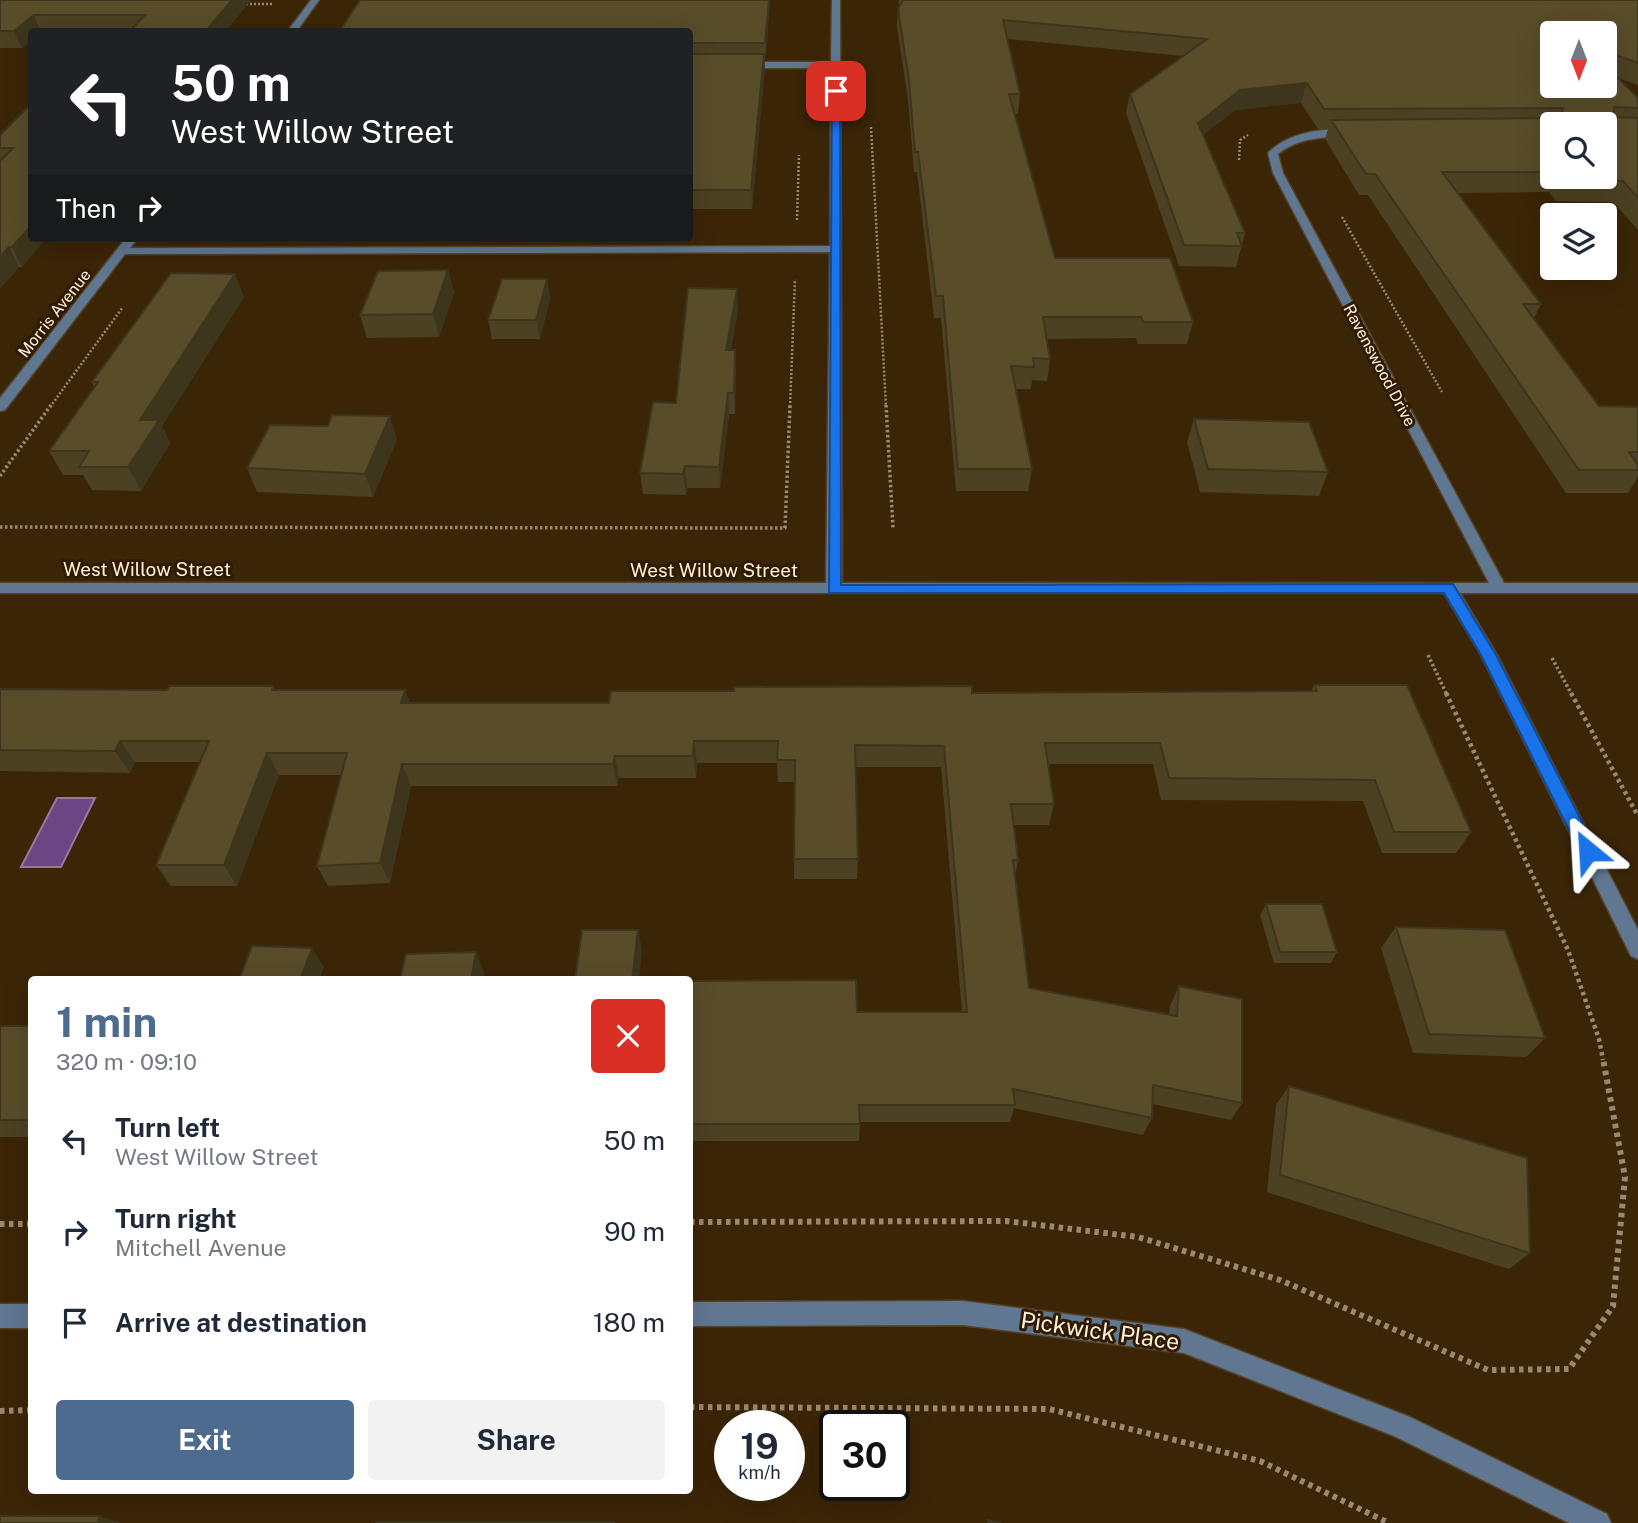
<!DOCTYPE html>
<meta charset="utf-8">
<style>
body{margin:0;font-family:"Public Sans",sans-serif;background:#f2f2f3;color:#1f2937;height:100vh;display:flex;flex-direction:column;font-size:26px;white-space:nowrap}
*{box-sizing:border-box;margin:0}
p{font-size:23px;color:#747a83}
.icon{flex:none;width:38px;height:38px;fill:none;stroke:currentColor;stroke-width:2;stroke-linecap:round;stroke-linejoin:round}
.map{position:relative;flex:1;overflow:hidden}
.panel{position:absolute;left:28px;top:976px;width:665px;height:518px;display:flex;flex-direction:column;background:#fff;border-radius:7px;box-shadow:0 7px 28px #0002}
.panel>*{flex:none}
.hud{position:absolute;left:28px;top:28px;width:665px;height:214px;border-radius:7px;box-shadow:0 7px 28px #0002;background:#202124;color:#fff;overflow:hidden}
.needle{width:46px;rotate:180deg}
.controls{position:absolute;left:1540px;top:21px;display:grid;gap:14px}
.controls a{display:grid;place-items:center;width:77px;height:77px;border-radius:7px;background:#fff;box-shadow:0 7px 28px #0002;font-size:35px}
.speed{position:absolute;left:714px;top:1410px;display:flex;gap:14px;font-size:35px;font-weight:700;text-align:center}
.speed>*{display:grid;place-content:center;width:91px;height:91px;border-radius:50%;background:#fff;box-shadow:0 7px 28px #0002;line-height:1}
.speed small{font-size:18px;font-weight:400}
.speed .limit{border:4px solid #111;border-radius:10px;background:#fff;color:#111}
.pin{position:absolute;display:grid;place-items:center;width:60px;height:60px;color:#fff;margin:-30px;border-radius:14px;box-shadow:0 4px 10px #0006}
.me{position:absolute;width:77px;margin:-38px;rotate:333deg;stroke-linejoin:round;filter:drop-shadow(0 0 5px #0008)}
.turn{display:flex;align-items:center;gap:24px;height:147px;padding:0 28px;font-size:32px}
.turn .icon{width:91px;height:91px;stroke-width:2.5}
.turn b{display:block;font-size:49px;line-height:60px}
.then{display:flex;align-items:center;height:66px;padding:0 28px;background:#0003;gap:14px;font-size:26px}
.round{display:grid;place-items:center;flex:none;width:74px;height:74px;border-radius:7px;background:#f2f2f3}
.summary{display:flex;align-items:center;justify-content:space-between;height:119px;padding:0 28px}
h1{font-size:42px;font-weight:700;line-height:52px;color:#4c6b8f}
.cta{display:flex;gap:14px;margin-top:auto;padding:14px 28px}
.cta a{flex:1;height:80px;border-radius:7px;background:#4c6b8f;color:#fff;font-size:28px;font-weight:700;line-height:80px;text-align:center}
.cta a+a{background:#f2f2f3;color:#1f2937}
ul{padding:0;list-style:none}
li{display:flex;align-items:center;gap:21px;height:91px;padding:0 28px}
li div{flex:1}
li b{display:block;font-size:26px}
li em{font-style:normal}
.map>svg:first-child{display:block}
.water{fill:#6c4585;stroke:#9878a0;stroke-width:2}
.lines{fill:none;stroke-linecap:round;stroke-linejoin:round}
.minor-casing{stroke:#564125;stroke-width:3}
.path-far3{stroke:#9a8870;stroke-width:2.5;stroke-dasharray:2 2;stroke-linecap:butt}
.path-far2{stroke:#9a8870;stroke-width:3.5;stroke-dasharray:2.5 2.5;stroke-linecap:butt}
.path-far1{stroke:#9a8870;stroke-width:4.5;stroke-dasharray:3.5 3.5;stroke-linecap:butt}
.path{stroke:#9a8870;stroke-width:6;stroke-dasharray:4.5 4.5;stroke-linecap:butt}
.minor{fill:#5f7790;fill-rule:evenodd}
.wall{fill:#4c4123;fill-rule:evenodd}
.shaded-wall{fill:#3e351d}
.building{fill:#584c29;stroke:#3e351d;stroke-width:2}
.route{fill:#1a73e8;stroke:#114b97;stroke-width:2}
.labels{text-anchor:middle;stroke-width:6;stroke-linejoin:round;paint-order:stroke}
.far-street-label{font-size:16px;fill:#fff0e0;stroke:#311b00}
.street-label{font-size:19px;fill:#fff0e0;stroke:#311b00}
.near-street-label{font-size:23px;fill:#fff0e0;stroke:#311b00}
</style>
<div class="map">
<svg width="1638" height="1523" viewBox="0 0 1638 1523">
<rect width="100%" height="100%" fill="#3b2507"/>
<path class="water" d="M 57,798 L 95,798 L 61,867 L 21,867 Z"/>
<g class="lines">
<g class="minor-casing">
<path id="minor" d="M 311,0 L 319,0 L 296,32 L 287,32 Z
M 832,0 L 840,0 L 842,583 L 1489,583 L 1273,173 L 1268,153 C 1287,133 1324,127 1350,130 L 1350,134 C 1324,139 1300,136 1278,154 L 1283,173 L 1504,583 L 1638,583 L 1638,593 L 1460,593 L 1497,655 L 1638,930 L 1638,959 L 1631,956 L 1481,655 L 1444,593 L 0,593 L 0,583 L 826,583 L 830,252 L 125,254 L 5,410 L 0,411 L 0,398 L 126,238 L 138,238 L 130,248 L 830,246 L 831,68 L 742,68 L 738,65 L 742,62 L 831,62 Z
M 963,1301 L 1184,1329 L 1410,1417 L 1607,1514 L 1611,1523 L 1569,1523 L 1394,1436 L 1184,1353 L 963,1325 L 690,1326 L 690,1302 Z
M 0,1304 L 32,1304 L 32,1328 L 0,1328 Z"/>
</g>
<path class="path-far3" d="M 242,4 L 272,4
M 871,127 L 886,407
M 1239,160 L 1240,140 L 1248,135
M 1342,217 L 1442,392
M 797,220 L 799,155
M 50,407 L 123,307
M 790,407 L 795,279"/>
<path class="path-far2" d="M 886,405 L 893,528
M 0,476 L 51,405
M 0,527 L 785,528 L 790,405
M 1428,655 L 1447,695
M 1552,658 L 1572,695"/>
<path class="path-far1" d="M 1446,693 L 1568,950 L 1599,1039 L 1603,1060
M 1571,693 L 1638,816"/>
<path class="path" d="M 690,1222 L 1006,1221 L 1138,1237 L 1280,1280 L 1488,1370 L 1569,1369 L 1613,1306 L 1625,1177 L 1603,1059
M 0,1224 L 32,1224
M 690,1407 L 1049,1409 L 1260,1461 L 1389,1523
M 0,1411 L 32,1410"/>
<use href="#minor" class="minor"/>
</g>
<path class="wall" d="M 0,0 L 251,0 L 225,32 L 32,32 L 32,40 L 22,48 L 0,48 Z
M 770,0 L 752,209 L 690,209 L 690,32 Z
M 899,0 L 1638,0 L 1638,85 L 1618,78 L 1638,98 L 1638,230 L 1613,202 L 1556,201 L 1549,192 L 1457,193 L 1541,304 L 1534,318 L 1599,406 L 1638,407 L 1638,477 L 1628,493 L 1566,493 L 1368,195 L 1359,195 L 1325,139 L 1328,129 L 1318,129 L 1301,103 L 1235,110 L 1203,135 L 1245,233 L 1236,267 L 1179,266 L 1126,113 L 1130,94 L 1183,56 L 1007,39 L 1020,94 L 1018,114 L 1015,114 L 1055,258 L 1193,322 L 1187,344 L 1138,344 L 1136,338 L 1047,339 L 1050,359 L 1047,381 L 1032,380 L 1031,389 L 1016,389 L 1032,469 L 1028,491 L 956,491 L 941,318 L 934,318 L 917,172 L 914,172 L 908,99 L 897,27 L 898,9 L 900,5 L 899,5 ZM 1552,33 L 1605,33 L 1605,86 ZM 1552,124 L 1605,177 L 1552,177 Z
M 31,104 L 32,238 L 47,238 L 22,267 L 19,267 L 0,289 L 0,135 Z
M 448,270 L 454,293 L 439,337 L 367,338 L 360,315 Z
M 547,279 L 550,298 L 540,339 L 492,339 L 488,320 Z
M 244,297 L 162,426 L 170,443 L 141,491 L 92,490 L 83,475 L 63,475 L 49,451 L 94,387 L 92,382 Z
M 738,310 L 731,350 L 736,371 L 735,414 L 729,414 L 720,488 L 687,488 L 686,495 L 643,494 L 640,473 L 676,403 Z
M 1194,419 L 1328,472 L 1319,496 L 1200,492 L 1187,442 Z
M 397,439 L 373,497 L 257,492 L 247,468 Z
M 1314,685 L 1471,832 L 1456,853 L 1382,853 L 1363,801 L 1161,800 L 1153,764 L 1048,764 L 1054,804 L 1049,825 L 1013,825 L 1018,860 L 1015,875 L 1029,988 L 1169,1015 L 1170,1006 L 1179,986 L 1242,1103 L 1231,1120 L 1152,1104 L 1152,1118 L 1143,1135 L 1014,1108 L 1010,1122 L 860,1122 L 859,1141 L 690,1141 L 690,981 L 857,1012 L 962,1012 L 941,767 L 856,767 L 858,859 L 857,879 L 794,879 L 795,782 L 778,782 L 777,763 L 697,763 L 696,778 L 619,778 L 617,786 L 411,786 L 390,883 L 328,886 L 317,866 L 341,775 L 279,775 L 237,886 L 171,886 L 156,865 L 200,762 L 135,762 L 130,773 L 0,771 L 0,689 L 167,690 L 273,686 L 275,690 L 405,690 L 410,703 L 609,703 L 972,693 L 1311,691 Z
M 1266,904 L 1337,952 L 1331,963 L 1274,963 L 1260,915 Z
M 1396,927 L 1545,1038 L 1526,1057 L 1413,1053 L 1381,948 Z
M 0,1026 L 32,1026 L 32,1137 L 0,1137 Z
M 1289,1086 L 1530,1253 L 1509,1269 L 1267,1192 L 1276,1105 Z"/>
<path class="shaded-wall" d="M 232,0 L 251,0 L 225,32 L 205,32 Z
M 769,0 L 770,0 L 766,59 L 765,43 Z
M 34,15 L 41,32 L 32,32 L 32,40 L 22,48 L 14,31 Z
M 764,54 L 765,71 L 752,209 L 751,190 Z
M 1307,83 L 1301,103 L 1235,110 L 1193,143 L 1198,123 L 1240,90 Z
M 32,225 L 32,238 L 47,238 L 22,267 L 12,247 Z
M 9,247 L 19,267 L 0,289 L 0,257 Z
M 448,270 L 454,293 L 439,337 L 433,314 Z
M 235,274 L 244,297 L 162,426 L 170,443 L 141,491 L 128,467 L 140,420 Z
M 547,279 L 550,298 L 540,339 L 536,320 Z
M 737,289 L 738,310 L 728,371 L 726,350 Z
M 735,350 L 736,371 L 735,414 L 734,393 Z
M 728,393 L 729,414 L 720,488 L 719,467 Z
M 390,416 L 397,439 L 373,497 L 365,474 Z
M 685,466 L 687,488 L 686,495 L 683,474 Z
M 405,690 L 414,712 L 401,703 Z
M 120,741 L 135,762 L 130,773 L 115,751 Z
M 694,741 L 697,763 L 696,778 L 693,756 Z
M 267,753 L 279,775 L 237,886 L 224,865 Z
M 615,756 L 619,778 L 617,786 L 613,764 Z
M 402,764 L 411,786 L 390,883 L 380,863 Z
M 638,930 L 642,950 L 639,980 L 632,980 Z
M 312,948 L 324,967 L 319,980 L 300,980 Z
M 476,952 L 484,972 L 483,980 L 471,980 Z
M 100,1516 L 121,1523 L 98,1523 Z"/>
<path class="building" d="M 0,0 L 232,0 L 205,32 L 129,32 L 145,15 L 34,15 L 14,31 L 0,31 Z
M 360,0 L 769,0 L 765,43 L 690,43 L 690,32 L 339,32 Z
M 903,0 L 1638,0 L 1638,63 L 1605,51 L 1605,33 L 1552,33 L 1552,86 L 1605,86 L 1605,65 L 1638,98 L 1638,108 L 1614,107 L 1613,117 L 1638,118 L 1638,198 L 1623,181 L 1566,181 L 1563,177 L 1605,177 L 1605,124 L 1552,124 L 1552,172 L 1442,172 L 1541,304 L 1523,304 L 1599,406 L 1638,407 L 1638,452 L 1629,452 L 1638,465 L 1638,470 L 1579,470 L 1375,174 L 1366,174 L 1331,120 L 1561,118 L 1563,108 L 1324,109 L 1307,83 L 1240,90 L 1198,123 L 1245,233 L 1237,233 L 1242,246 L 1184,245 L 1130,94 L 1207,39 L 1003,20 L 1020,94 L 1009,94 L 1055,258 L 1170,258 L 1193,322 L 1143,322 L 1141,317 L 1043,317 L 1050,359 L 1033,358 L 1034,367 L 1011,366 L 1032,469 L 958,469 L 943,296 L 936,296 L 918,152 L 915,152 L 909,80 L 898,9 Z
M 690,54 L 764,54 L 751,190 L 690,190 Z
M 31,104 L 32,225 L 12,247 L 9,247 L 0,257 L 0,161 L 13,148 L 0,148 L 0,135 Z
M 448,270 L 433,314 L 360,315 L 378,271 Z
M 171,273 L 235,274 L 140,420 L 159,420 L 128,467 L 79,467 L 89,451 L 49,451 L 98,382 L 92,382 Z
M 502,279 L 547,279 L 536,320 L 488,320 Z
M 688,288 L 737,289 L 726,350 L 735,350 L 734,393 L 728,393 L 719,467 L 685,466 L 683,474 L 640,473 L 653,402 L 676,403 Z
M 332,415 L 390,416 L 365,474 L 247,468 L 270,425 L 328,426 Z
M 1194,419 L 1309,422 L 1328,472 L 1208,469 Z
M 1314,685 L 1407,685 L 1471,832 L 1394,832 L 1375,780 L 1169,778 L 1160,743 L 1045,743 L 1054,804 L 1011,804 L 1018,860 L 1013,860 L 1029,988 L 1177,1016 L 1179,986 L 1242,999 L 1242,1103 L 1153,1085 L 1152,1118 L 1013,1089 L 1015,1105 L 859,1105 L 860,1124 L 690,1124 L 690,981 L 856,980 L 857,1012 L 967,1012 L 944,746 L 855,745 L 858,859 L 794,859 L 795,760 L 777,760 L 778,741 L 694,741 L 693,756 L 615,756 L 613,764 L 402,764 L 380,863 L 317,866 L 347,753 L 267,753 L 224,865 L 156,865 L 209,741 L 120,741 L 115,751 L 0,750 L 0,689 L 167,690 L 169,686 L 273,686 L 272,690 L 405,690 L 401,703 L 609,703 L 611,691 L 734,691 L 734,687 L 972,686 L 972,693 L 1317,691 Z
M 1266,904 L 1322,904 L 1337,952 L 1280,952 Z
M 1396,927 L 1505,930 L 1545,1038 L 1429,1034 Z
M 582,930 L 638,930 L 632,980 L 575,980 Z
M 252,946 L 312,948 L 300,980 L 239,980 Z
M 476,952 L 471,980 L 400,980 L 406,954 Z
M 0,1026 L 32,1026 L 32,1120 L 0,1120 Z
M 1289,1086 L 1527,1158 L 1530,1253 L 1280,1175 Z
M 0,1516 L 100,1516 L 98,1523 L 0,1523 Z
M 988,1520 L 1001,1523 L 988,1523 Z
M 377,1522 L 614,1522 L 614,1523 L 376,1523 Z"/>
<path class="route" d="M 836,89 L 840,91 L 841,585 L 1453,584 L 1496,655 L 1597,851 L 1594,856 L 1582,856 L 1481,655 L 1444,593 L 829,593 L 832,91 Z"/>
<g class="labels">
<g class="far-street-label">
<text transform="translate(54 313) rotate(-52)" y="6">Morris Avenue</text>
<text transform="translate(1380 365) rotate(62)" y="6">Ravenswood Drive</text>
</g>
<g class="street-label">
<text x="147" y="576">West Willow Street</text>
<text x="714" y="577">West Willow Street</text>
</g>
<g class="near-street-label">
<text transform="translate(1100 1331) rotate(8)" y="8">Pickwick Place</text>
</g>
</g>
</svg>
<div class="controls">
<a><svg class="needle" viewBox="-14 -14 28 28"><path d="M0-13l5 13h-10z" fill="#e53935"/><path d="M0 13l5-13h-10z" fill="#747a83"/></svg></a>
<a><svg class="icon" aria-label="search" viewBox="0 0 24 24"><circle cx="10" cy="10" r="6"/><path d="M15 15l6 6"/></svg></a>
<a><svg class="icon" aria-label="layers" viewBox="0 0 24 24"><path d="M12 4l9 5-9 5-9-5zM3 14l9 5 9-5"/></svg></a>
</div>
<div class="speed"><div>19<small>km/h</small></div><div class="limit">30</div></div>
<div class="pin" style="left:836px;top:91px;background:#d93025"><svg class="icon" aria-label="arrive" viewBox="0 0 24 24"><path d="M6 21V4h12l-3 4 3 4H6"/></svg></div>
<svg class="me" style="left:1588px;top:851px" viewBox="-20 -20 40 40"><path d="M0-17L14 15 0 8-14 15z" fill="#1a73e8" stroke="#fff" stroke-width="4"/></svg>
<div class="hud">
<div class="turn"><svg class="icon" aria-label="left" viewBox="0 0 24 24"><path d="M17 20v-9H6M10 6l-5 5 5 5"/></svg><div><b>50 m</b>West Willow Street</div></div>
<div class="then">Then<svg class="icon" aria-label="right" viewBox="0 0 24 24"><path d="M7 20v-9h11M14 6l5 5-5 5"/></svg></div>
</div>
<section class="panel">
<div class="summary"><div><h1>1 min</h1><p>320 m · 09:10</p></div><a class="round" style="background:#d93025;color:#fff"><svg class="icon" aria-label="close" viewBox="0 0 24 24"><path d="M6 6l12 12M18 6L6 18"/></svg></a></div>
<ul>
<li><svg class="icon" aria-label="left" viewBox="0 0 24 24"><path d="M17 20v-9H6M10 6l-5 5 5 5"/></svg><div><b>Turn left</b><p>West Willow Street</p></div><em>50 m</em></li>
<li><svg class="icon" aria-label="right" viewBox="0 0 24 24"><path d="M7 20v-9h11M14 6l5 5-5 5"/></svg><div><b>Turn right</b><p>Mitchell Avenue</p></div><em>90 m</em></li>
<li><svg class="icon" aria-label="arrive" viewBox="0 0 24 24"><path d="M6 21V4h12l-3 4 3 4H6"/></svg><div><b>Arrive at destination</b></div><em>180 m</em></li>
</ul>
<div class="cta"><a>Exit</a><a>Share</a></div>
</section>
</div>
